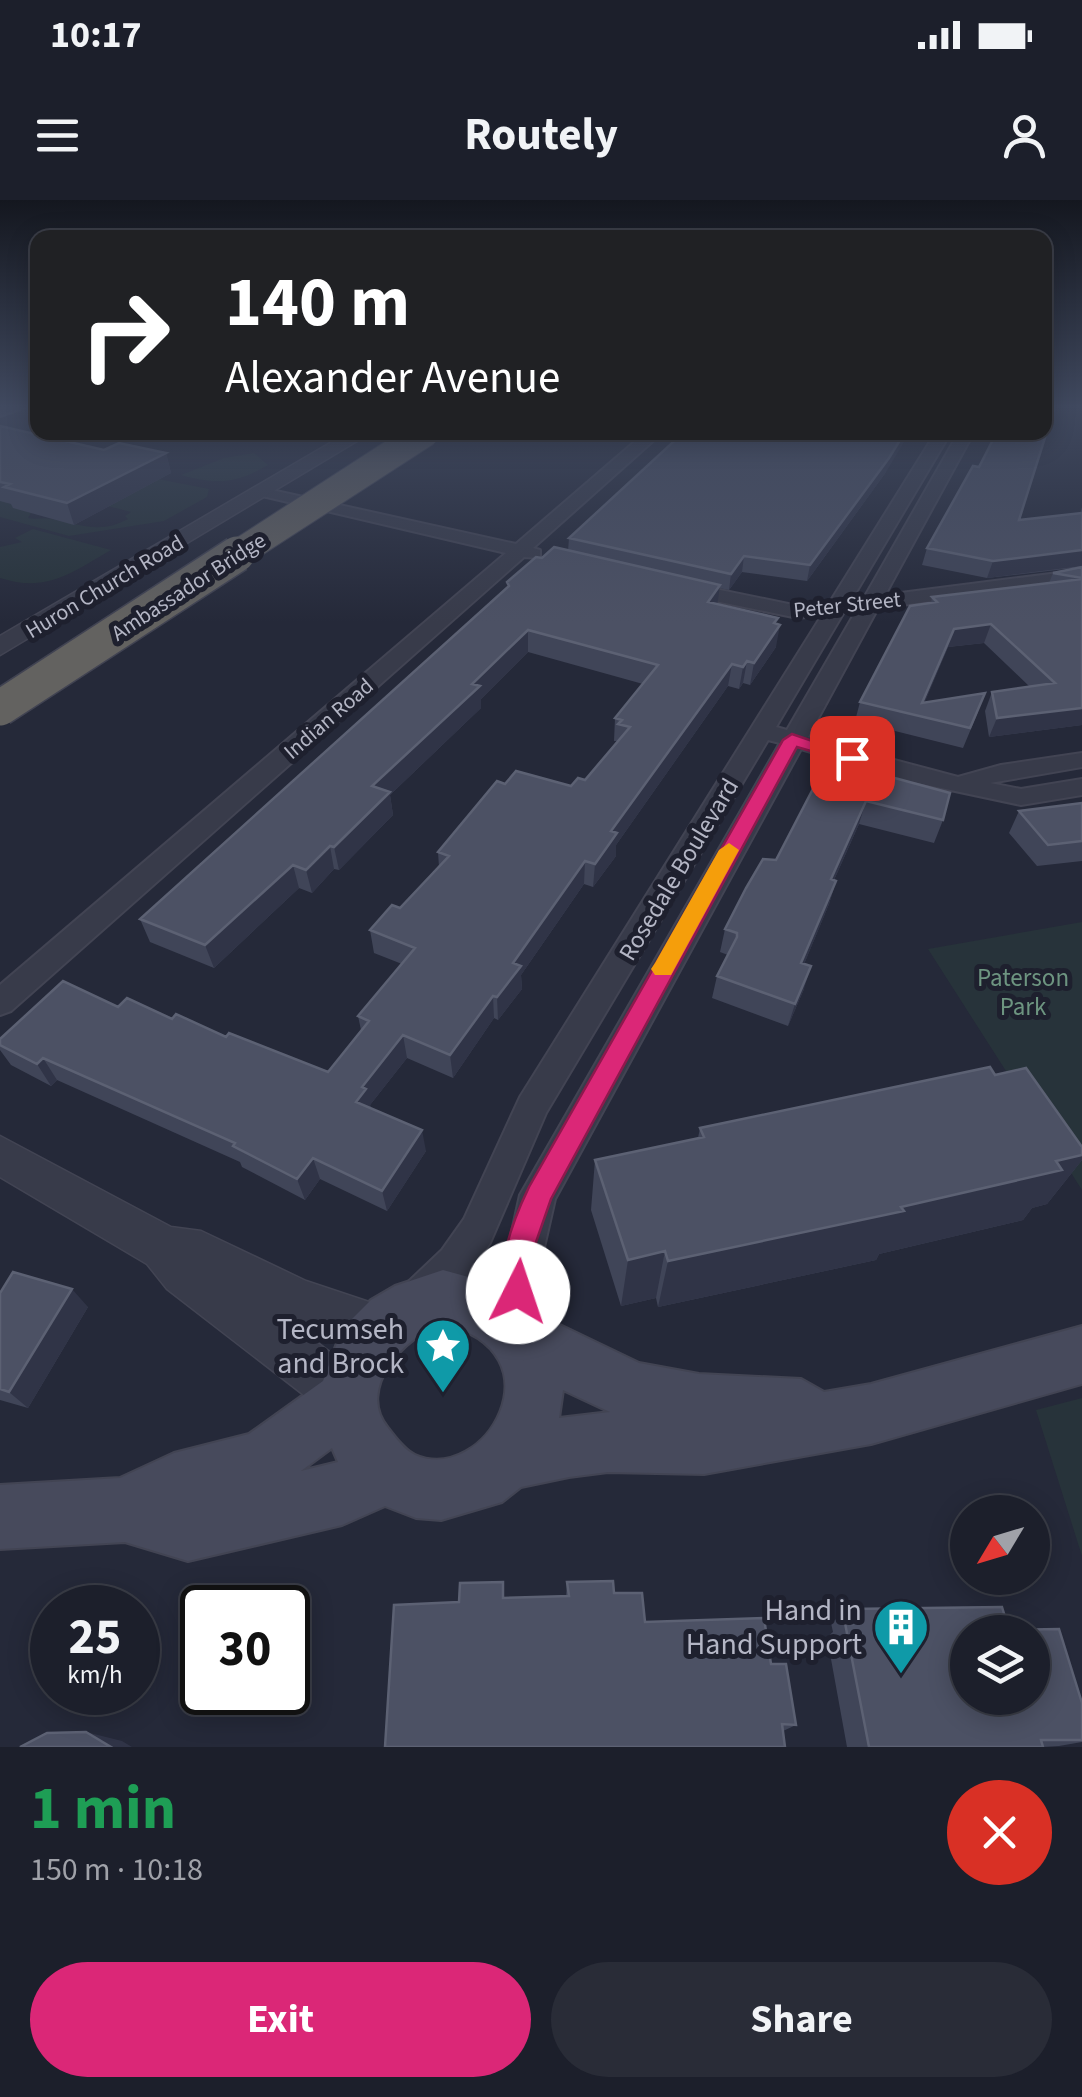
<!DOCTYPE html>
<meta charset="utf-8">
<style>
body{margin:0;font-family:"Source Sans 3",sans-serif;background:#292c37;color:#f1f3f6;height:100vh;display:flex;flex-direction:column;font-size:38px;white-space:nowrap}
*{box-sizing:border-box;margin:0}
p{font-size:32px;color:#a0a2a9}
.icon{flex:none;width:55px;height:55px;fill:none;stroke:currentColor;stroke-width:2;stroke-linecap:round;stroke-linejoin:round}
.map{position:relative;height:1547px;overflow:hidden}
.details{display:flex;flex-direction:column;background:#1c1f2b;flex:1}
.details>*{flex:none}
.guide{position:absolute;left:30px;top:30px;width:1022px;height:210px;border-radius:20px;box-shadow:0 5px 25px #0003,0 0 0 2px #3a3d47;background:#202124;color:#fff;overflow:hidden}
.needle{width:65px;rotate:232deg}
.buttons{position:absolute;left:950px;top:1295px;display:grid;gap:20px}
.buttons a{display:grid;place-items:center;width:100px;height:100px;border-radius:50%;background:#1c1f2b;box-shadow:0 5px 25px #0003,0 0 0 2px #3a3d47;font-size:50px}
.speed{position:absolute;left:30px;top:1385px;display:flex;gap:20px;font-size:50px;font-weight:700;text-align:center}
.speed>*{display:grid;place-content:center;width:130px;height:130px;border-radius:50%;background:#1c1f2b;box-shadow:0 5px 25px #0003,0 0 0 2px #3a3d47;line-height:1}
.speed small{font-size:25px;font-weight:400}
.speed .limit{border:5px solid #111;border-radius:15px;background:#fff;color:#111}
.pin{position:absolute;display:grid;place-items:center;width:85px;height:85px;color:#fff;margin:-42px;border-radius:20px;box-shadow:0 5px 15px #0006}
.me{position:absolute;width:110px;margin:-55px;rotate:4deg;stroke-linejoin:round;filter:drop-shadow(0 0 8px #0008)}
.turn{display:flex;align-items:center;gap:35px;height:210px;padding:0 30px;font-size:45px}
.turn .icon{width:130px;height:130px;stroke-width:2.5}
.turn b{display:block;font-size:70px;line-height:85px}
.round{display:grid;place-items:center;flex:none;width:105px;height:105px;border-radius:52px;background:#292c37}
.overview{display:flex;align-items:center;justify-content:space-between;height:170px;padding:0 30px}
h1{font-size:60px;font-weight:700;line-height:75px;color:#1e9e55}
.action{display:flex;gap:20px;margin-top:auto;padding:20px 30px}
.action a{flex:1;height:115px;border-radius:60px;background:#db2777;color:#fff;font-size:40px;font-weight:700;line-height:115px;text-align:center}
.action a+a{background:#292c37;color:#f1f3f6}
.status{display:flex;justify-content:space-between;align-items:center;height:70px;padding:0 50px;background:#1c1f2b;direction:ltr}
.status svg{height:28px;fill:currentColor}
header{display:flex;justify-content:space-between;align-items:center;height:130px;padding:0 30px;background:#1c1f2b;font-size:45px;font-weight:700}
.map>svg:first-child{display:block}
.green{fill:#27333a}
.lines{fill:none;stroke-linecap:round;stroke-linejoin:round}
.minor-casing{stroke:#424453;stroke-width:4}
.tertiary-casing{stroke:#424453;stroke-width:3}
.secondary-casing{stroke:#424453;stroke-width:4}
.minor{fill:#383b4a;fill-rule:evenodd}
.tertiary{fill:#383b4a;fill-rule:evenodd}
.secondary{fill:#474a5c;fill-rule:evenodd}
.trunk-bridge-far1-casing{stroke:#414352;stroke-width:30;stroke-linecap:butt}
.trunk-bridge-casing{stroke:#414352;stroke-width:38;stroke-linecap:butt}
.trunk-bridge-far1{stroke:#636260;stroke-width:28}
.trunk-bridge{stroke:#636260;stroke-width:35}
.wall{fill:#404558}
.shaded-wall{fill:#303447}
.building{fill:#4c5164;stroke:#5c6173;stroke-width:2.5;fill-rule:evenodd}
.route{fill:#db2777;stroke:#8e194d;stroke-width:2.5}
.slow{fill:#f59e0b}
.labels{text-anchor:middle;stroke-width:10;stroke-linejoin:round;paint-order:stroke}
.far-street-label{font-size:22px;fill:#b4b6c5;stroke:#1e202e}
.street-label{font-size:25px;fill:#b4b6c5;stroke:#1e202e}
.park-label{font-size:25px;fill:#6d9480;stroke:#1e202e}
.near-poi-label{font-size:30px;fill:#b4b6c5;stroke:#1e202e;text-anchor:end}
</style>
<div class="status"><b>10:17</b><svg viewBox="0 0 49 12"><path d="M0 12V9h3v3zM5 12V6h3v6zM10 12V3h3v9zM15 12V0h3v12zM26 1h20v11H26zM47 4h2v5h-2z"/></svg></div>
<header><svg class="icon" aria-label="menu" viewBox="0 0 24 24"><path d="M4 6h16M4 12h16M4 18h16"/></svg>Routely<svg class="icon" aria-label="person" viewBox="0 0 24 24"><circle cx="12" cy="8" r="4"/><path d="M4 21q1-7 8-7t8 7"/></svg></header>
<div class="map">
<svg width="1082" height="1547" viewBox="0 0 1082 1547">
<rect width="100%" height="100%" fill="#252939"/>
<path class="green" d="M 254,253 L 268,265 C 235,284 217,285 181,275 L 224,258 Z
M 153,278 L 209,289 L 207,297 L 164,321 L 69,336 L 0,317 L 0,299 L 31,313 L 28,318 C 37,320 43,317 52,319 C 83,325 100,334 128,319 L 125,316 L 131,312 L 92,302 Z
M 33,329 L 111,350 C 71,373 47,393 0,378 L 0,347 L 22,342 L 15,338 Z
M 1082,722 L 1082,990 L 928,749 Z
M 1082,1198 L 1082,1356 L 1036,1210 Z"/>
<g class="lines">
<g class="minor-casing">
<path id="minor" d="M 646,232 L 663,232 L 533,348 L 540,350 L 540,358 L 524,357 L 11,811 L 0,815 L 0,785 L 506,353 L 258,295 L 258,287 L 516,344 Z
M 936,232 L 951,232 L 852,399 L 864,398 L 959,232 L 974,232 L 885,395 L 1082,370 L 1082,382 L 878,408 L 808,537 L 958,577 L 1001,565 L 1082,553 L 1082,567 L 990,583 L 1021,589 L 1082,579 L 1082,595 L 1021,605 L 908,581 L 801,549 L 555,999 L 540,1065 L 541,1136 L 535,1150 L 521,1156 L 507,1150 L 501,1136 L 501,1081 L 520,995 L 780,543 L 768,540 L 546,913 L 490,1043 L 468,1076 L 432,1112 L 418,1118 L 404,1112 L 398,1099 L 404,1086 L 442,1050 L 464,1019 L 520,897 L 822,415 L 798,418 L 681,394 L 671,388 L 681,382 L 798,406 L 830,402 ZM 856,411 L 787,530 L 776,527 L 844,412 Z"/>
</g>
<g class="tertiary-casing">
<path id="tertiary" d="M 349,232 L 372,232 L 0,455 L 0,436 Z
M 0,936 L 171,1027 L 201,1031 L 306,1081 L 396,1111 L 403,1128 L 396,1145 L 378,1153 L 291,1123 L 367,1180 L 375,1198 L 367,1216 L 349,1224 L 331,1216 L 167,1089 L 147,1064 L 0,977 Z"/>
</g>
<g class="secondary-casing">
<path id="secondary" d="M 443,1070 L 505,1087 L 537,1114 L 639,1163 L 699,1174 L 801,1179 L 824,1192 L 871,1184 L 1082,1126 L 1082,1184 L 871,1244 L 704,1274 L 608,1272 L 569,1277 L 521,1287 L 502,1302 L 441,1320 L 416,1318 L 385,1306 L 342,1325 L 188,1361 L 125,1342 L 0,1349 L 0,1285 L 120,1278 L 174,1253 L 249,1234 L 323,1181 L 337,1143 L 351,1120 L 371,1100 L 395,1086 ZM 443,1124 C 563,1152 485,1286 415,1255 C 404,1250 395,1237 388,1228 C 355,1189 405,1135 443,1124 ZM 563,1190 L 610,1212 L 559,1218 ZM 332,1248 L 338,1262 L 301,1271 Z"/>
</g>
<use href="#minor" class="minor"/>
<use href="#tertiary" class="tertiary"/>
<use href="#secondary" class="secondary"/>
<g class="trunk-bridge-far1-casing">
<path id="trunk-bridge-far1" d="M 233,357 L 426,232"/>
</g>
<g class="trunk-bridge-casing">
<path id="trunk-bridge" d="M 0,508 L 237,354"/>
</g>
<use href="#trunk-bridge-far1" class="trunk-bridge-far1"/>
<use href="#trunk-bridge" class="trunk-bridge"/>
</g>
<path class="wall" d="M 0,206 L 38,206 L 38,225 L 22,231 L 104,250 L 166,253 L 171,273 L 74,325 L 13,308 L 11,304 L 0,301 Z
M 886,272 L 807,381 L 742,372 L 729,390 L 719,388 L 717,404 L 776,424 L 776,447 L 750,485 L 743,483 L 739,489 L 728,486 L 616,645 L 616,656 L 593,687 L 584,684 L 521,775 L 522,789 L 498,820 L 494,818 L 453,878 L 407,858 L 370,905 L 371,908 L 426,951 L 387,1011 L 320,979 L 305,1000 L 242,967 L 240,962 L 57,880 L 51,886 L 11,865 L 0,850 L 0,839 L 118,807 L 172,819 L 328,872 L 361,830 L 358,816 L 402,764 L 374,753 L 370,730 L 400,708 L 439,667 L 438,652 L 505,584 L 571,586 L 585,580 L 617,541 L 614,541 L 615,518 L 643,484 L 528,452 L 481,499 L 481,508 L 390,595 L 393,615 L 339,670 L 334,669 L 312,693 L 299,688 L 214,768 L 150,742 L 140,719 L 508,387 L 507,382 L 542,358 L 568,351 L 569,338 Z
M 1082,307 L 1082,525 L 989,537 L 985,511 L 992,492 L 1030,487 L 984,443 L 948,447 L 924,503 L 978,512 L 963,548 L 855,521 L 860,502 L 931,403 L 932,397 L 1049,383 L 1053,373 L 1082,367 L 987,378 L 922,365 L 927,348 L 1019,320 L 1080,314 Z
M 828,560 L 943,620 L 934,643 L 859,624 L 834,680 L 836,681 L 829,704 L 804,764 L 804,789 L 788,826 L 712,798 L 717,776 L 728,755 L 720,752 L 725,729 L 776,660 Z
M 1082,603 L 1082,661 L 1037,666 L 1009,633 L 1019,611 Z
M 995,875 L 1082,947 L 1082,960 L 1047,1004 L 1032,1008 L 1023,1020 L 879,1054 L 876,1060 L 658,1107 L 656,1098 L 621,1106 L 591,1010 L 595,960 L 698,938 L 700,928 Z
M 0,1093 L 88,1107 L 28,1208 L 0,1200 Z
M 567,1382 L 614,1393 L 645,1422 L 771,1464 L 796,1525 L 783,1531 L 459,1402 L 505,1398 L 566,1396 Z
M 849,1409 L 1009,1430 L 1082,1503 L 1082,1542 L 1059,1546 L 1043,1547 L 847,1547 L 827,1437 L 833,1432 L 831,1423 Z"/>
<path class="shaded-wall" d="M 30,206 L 38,206 L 38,225 L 0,240 L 0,217 Z
M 905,232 L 910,232 L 886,272 L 807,381 L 810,365 Z
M 166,253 L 171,273 L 74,325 L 67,303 Z
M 1082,350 L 1082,366 L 987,378 L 993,361 Z
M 744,356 L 742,372 L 729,390 L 731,374 Z
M 720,385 L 717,407 L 708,402 Z
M 778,418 L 775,432 L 780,425 L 776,447 L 750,485 L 754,463 Z
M 991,424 L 984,443 L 948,447 L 919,516 L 922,503 L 954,429 Z
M 528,430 L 528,452 L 481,499 L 481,508 L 390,595 L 393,615 L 339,670 L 334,647 L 372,586 L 472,484 Z
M 747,461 L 743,483 L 739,489 L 743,467 Z
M 732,464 L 728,486 L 616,645 L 616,656 L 593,687 L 595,664 L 611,631 Z
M 1082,508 L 1082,525 L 989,537 L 997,518 Z
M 866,601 L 859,624 L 824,702 L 831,679 Z
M 330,646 L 334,669 L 312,693 L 306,670 Z
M 585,661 L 584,684 L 521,775 L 522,789 L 498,820 L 497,797 L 513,763 Z
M 293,665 L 299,688 L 214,768 L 205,745 Z
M 836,681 L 829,704 L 795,786 L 801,763 Z
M 811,766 L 804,789 L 788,826 L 795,804 Z
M 493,796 L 494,818 L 453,878 L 450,855 Z
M 403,835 L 407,858 L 370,905 L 371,911 L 356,902 L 362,887 Z
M 43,858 L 57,880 L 51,886 L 37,864 Z
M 422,930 L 426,951 L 387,1011 L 382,991 Z
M 1082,955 L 1082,960 L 1047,1004 L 1032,1008 L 1023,1020 L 879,1054 L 876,1060 L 658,1107 L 668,1061 L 901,1007 L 1056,961 Z
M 313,958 L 320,979 L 305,1000 L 297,979 Z
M 665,1051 L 656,1098 L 621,1106 L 628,1060 Z
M 72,1089 L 88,1107 L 28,1208 L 9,1192 Z
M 86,1532 L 122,1541 L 132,1547 L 111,1547 Z"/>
<path class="building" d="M 0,206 L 30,206 L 0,217 Z
M 1045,206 L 1055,206 L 1019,320 L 1082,313 L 1082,350 L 993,361 L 927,348 L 973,266 L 979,267 L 997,232 L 1045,232 Z
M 0,226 L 104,250 L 119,243 L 166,253 L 67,303 L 4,287 L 10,284 L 0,282 Z
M 684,232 L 905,232 L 889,258 L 810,365 L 744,356 L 731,374 L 569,338 Z
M 554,347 L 720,385 L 708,402 L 778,418 L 774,423 L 780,425 L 754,463 L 747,461 L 743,467 L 732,464 L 611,631 L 617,633 L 595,664 L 585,661 L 513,763 L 521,766 L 497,797 L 493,796 L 450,855 L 403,835 L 362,887 L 366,889 L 356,902 L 422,930 L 382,991 L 313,958 L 297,979 L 233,946 L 235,943 L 43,858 L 37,864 L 0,845 L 0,839 L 63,781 L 118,807 L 127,798 L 172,819 L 176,814 L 226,837 L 229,833 L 328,872 L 369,821 L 358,816 L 415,748 L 370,730 L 392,705 L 400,708 L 449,656 L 438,652 L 497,581 L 505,584 L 516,571 L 571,586 L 578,578 L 585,580 L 630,527 L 618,524 L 622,520 L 615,518 L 658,465 L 528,430 L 472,484 L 480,486 L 372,586 L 390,592 L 334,647 L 330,646 L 306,670 L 293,665 L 205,745 L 140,719 L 509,386 L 507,382 L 536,357 L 542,358 Z
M 1082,367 L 1082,378 L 1053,373 Z
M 1082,379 L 1082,508 L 997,518 L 992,492 L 1055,483 L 991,424 L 954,429 L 922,503 L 985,493 L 970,528 L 860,502 L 910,406 L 937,402 L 932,397 Z
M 828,560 L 950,593 L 943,620 L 866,601 L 831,679 L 836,681 L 801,763 L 811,766 L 795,804 L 717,776 L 737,737 L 737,733 L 725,729 L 746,688 L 763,659 L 776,660 Z
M 1082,603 L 1082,641 L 1048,645 L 1019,611 Z
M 990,867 L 995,875 L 1026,868 L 1082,947 L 1082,955 L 1056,961 L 1062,970 L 901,1007 L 904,1011 L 668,1061 L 665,1051 L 628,1060 L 595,960 L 704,937 L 700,928 Z
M 13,1072 L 72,1089 L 9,1192 L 0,1189 L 0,1093 Z
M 613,1381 L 614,1393 L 642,1393 L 645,1422 L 764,1418 L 771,1464 L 786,1464 L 796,1525 L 782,1524 L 785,1547 L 385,1547 L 394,1405 L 459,1402 L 460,1383 L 503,1382 L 503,1398 L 569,1396 L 567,1382 Z
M 1002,1407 L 1009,1430 L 1059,1429 L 1082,1503 L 1082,1540 L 1041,1540 L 1043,1547 L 869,1547 L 845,1423 L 852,1424 L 849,1409 ZM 968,1432 L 1032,1432 L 1032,1498 L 968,1498 Z
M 86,1532 L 111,1547 L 20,1547 L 47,1533 Z"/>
<linearGradient id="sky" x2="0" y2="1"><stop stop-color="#14171f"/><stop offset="0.49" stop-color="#40495f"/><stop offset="1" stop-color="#40495f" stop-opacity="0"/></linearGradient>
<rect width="1082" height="422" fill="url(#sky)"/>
<path class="route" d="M 792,534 L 862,558 L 852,563 L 797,547 L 551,999 L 536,1042 L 533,1092 L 529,1102 L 518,1106 L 508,1102 C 493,1069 514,1018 529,987 L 783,540 Z"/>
<path class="slow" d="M 729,643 L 739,650 L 671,775 L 655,775 L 651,769 L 655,763 L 719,650 Z"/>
<defs>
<g id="sight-pin" transform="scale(2.875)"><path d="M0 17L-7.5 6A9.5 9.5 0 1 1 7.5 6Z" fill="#0f9aa8" stroke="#1e202e"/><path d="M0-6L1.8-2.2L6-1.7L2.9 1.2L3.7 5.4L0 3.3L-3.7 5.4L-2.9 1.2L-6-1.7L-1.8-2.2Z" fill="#fff"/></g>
<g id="building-pin" transform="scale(2.875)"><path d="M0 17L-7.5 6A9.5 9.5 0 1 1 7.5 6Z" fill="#0f9aa8" stroke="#1e202e"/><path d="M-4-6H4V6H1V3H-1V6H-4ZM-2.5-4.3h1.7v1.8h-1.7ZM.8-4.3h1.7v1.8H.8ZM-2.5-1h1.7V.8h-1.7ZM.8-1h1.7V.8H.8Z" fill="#fff"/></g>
</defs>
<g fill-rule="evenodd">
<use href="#sight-pin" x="443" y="1146"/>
<use href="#building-pin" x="901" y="1427"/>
</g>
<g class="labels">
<g class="far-street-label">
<text transform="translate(104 386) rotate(-31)" y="8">Huron Church Road</text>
<text transform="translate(188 386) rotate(-33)" y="8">Ambassador Bridge</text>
<text transform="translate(847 404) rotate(-6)" y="8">Peter Street</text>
<text transform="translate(328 518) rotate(-41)" y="8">Indian Road</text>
</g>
<g class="street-label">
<text transform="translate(678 669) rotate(-59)" y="9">Rosedale Boulevard</text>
</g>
<g class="park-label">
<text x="1023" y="786">Paterson<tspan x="1023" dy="29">Park</tspan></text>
</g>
<g class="near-poi-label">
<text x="404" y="1139">Tecumseh<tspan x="404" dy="34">and Brock</tspan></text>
<text x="862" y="1420">Hand in<tspan x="862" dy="34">Hand Support</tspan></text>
</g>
</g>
</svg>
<div class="buttons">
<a><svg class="needle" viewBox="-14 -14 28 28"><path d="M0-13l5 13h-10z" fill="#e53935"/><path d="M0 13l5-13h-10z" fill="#a0a2a9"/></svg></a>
<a><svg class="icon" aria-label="layers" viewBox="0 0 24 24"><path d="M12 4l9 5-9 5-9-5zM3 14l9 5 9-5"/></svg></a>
</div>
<div class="speed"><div>25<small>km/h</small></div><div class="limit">30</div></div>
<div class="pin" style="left:852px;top:558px;background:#d93025"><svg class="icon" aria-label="arrive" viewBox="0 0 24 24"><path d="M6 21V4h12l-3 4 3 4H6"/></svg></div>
<svg class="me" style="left:518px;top:1092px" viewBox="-20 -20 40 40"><circle r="19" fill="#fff"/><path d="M0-13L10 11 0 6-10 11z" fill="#db2777"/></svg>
<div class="guide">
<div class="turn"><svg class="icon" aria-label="right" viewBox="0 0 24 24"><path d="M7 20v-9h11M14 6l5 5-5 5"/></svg><div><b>140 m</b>Alexander Avenue</div></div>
</div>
</div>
<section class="details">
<div class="overview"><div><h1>1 min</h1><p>150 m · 10:18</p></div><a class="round" style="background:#d93025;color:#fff"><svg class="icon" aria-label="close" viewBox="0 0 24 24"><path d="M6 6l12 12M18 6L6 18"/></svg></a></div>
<div class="action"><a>Exit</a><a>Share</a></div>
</section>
